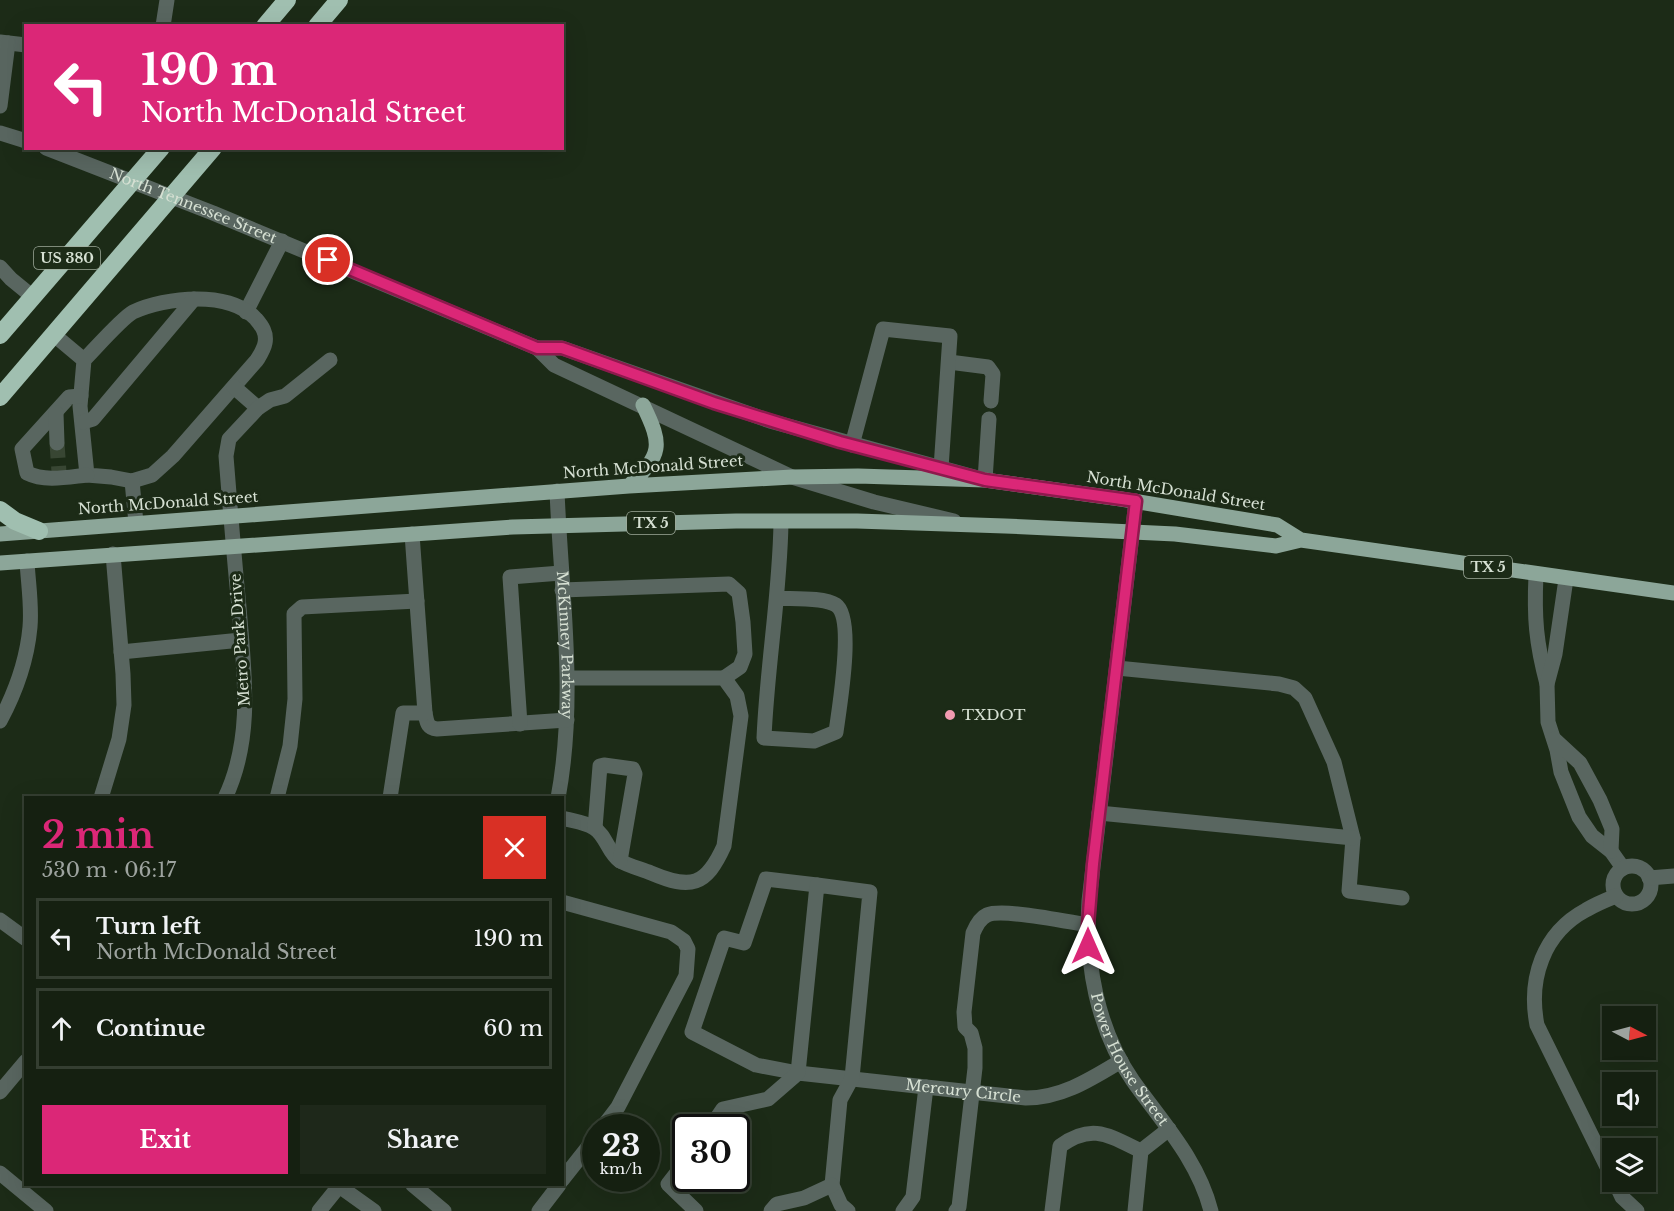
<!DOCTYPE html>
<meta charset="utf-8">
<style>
body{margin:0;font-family:"Libre Baskerville",serif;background:#1e281a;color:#f1f3f6;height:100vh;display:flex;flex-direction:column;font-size:22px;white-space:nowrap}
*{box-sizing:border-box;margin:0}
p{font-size:20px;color:#9da39f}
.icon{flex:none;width:33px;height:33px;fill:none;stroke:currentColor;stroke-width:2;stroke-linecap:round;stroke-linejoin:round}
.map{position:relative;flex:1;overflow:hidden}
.drawer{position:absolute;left:24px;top:796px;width:540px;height:390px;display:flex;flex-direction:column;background:#152011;border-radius:0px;box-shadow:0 6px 24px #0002,0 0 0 2px #343e31}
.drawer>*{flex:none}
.hud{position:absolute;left:24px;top:24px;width:540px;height:126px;border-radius:0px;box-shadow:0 6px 24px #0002,0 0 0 2px #343e31;background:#db2777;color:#fff;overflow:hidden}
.needle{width:39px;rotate:96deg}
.tools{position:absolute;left:1602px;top:1006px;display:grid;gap:12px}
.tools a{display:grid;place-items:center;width:54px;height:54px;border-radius:0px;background:#152011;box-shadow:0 6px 24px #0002,0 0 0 2px #343e31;font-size:30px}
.speed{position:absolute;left:582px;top:1114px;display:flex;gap:12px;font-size:30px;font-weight:700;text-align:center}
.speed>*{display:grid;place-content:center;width:78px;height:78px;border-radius:50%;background:#152011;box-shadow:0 6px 24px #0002,0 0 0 2px #343e31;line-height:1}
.speed small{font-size:15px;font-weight:400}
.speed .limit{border:3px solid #111;border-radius:9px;background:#fff;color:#111}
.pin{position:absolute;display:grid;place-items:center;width:51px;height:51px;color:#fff;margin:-26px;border:3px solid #fff;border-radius:50%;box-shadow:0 2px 6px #0007}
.me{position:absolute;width:66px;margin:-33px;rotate:0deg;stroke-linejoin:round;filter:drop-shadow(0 0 4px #0008)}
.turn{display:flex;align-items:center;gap:21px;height:126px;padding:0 18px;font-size:27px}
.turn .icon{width:78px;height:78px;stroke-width:2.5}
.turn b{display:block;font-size:42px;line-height:51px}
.round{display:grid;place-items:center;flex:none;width:63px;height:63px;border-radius:0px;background:#1e281a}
.head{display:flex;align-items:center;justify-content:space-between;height:102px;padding:0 18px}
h1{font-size:36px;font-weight:700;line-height:45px;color:#db2777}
.button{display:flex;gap:12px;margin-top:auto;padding:12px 18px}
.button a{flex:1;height:69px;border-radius:0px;background:#db2777;color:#fff;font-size:24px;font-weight:700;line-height:69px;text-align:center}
.button a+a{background:#1e281a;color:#f1f3f6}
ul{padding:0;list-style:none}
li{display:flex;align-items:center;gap:18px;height:81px;margin:0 12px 9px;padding:0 6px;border:3px solid #343e31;border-radius:0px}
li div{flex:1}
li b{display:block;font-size:22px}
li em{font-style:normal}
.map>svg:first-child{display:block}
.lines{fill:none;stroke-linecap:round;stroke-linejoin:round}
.minor-tunnel{stroke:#384633;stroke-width:15;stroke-dasharray:15 8;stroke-linecap:butt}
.minor{stroke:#596660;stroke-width:15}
.major{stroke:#8ca699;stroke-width:15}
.highway{stroke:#a0bfb0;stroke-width:18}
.route-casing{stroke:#8e194d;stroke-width:15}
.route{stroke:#db2777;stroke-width:10}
.poi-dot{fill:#f19ab0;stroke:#1c2b17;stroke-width:2}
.labels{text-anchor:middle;stroke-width:6;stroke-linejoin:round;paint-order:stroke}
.shield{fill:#1c2b17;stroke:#9eaa9b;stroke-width:1.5}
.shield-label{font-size:14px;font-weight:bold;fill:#d6e0d3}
.street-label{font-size:15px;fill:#d6e0d3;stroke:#1c2b17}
.poi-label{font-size:15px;fill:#d6e0d3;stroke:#1c2b17;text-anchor:start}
</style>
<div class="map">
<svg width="1674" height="1211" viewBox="0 0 1674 1211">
<rect width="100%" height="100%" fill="#1c2b17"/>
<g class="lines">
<path class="minor-tunnel" d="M 57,443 L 59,472"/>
<g class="minor">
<path d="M 163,26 L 167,0"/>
<path d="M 0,42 L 26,45"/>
<path d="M 0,106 L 8,43"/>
<path d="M 0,133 L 26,141"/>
<path id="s1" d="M 46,148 L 213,213 L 537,348 L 554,365 L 792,477 L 874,502 L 954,521"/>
<path d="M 0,267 L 11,279 L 33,297"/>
<path d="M 246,312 L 282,241"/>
<path d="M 53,334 L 84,360 L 80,406 L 87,475 L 111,477 L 132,481 L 152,475 L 173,456 L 257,360 C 260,355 264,349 265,343 C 267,333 262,326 256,319 C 229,290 166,297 133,312 C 122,318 94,350 84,360"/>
<path d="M 537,348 L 562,348 L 770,421 L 985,480 L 989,419"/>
<path d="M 949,362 L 988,367 L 993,374 L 991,401"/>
<path d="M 234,387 L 258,408"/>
<path d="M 81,396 L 69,397 L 22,449 L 27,473 C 45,482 68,477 87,475"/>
<path d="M 56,413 L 57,443"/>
<path d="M 83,422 L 93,419 L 194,299"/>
<path d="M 852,445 L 883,329 L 950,336 L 941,468"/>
<path d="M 132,481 L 136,523"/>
<path id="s2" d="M 557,491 C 561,593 577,697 558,798"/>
<path id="s3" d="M 1136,501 L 1089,901 C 1085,963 1097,1029 1133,1081 C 1163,1123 1198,1160 1211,1211"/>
<path d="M 1536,575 C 1534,617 1536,643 1547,684"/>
<path d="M 1566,579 L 1555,654 L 1547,684 L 1548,722 L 1557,750 L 1561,772 L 1579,817 L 1592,836 L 1611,851 L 1623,868"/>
<path d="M 562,590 L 729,584 L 739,593 L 743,622 L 745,654 L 740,667 L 724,678"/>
<path d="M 777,598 C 792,599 824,597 836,605 C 855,618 839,709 836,732 L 814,741 L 764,738 C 767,666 780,594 781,522"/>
<path d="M 121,652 L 241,640"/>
<path d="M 1117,668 L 1279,684 L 1294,688 L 1305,698 L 1334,762 L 1353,838 L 1349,891 L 1402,898"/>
<path d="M 425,713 C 427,722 427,728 437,729 L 567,720"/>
<path d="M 0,721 C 15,693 27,660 30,627 C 32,605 28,582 27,561"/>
<path d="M 520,724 L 510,577 L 561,573"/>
<path d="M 1554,739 L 1580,763 L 1600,800 L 1612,829 L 1611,851"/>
<path d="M 101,798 L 119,739 L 124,705 L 123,674 L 113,554"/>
<path d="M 225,798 C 254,737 244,672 239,607 C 234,557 230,506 226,456 L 229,439 L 258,408 L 270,400 L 285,396 L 330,360"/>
<path d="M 277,798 L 290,746 L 295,699 L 294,614 L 302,607 L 417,601"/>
<path d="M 390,798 L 403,713 L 425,713 L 412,534"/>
<path d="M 1099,813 L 1353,838"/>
<path d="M 562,818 C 572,821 585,822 594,828 C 606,835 608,853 620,861 C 629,866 641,869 651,873 C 691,890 706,886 724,846 L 741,716 L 737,696 L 724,678 L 568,678"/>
<path d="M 595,828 L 600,766 L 604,765 L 633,769 L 635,774 L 620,861"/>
<circle cx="1632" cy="885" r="19"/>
<path d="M 1649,878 L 1674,876"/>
<path id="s4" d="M 817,885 L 766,879 L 744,943 L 724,938 L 692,1032 L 756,1065 L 798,1073 L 1026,1098 C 1062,1098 1091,1079 1121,1061"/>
<path d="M 562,902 L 671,932 L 684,941 L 688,949 L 686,976 L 618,1107 L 602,1128"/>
<path d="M 0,920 L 26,939"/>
<path d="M 0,1092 L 26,1061"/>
<path d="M 710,1128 L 723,1109 L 768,1099 L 798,1073 L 817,885 L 870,892 L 852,1078 L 840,1100 L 832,1185 L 841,1205 L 848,1211"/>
<path d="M 686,1161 L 668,1184 L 696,1211"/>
<path d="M 0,1173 L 46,1211"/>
<path d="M 1612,1177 L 1537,1025 C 1528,979 1543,933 1586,910 C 1596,904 1606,900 1616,896"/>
<path d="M 562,1180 L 596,1137"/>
<path d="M 1615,1182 L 1622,1197 L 1637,1211"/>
<path d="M 413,1185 L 444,1211"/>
<path d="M 339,1186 L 374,1211"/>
<path d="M 319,1211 L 340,1185"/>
<path d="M 539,1211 L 559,1185"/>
<path d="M 771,1211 L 777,1204 L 804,1198 L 832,1185"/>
<path d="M 903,1211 L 913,1197 L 926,1087"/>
<path d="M 956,1211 L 959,1207 L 975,1068 L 975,1048 L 971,1033 L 965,1027 L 964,1012 L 973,933 C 976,926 980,918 987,915 C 1003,908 1068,922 1088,925"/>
<path d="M 1052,1211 L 1060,1146 C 1092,1123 1108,1135 1141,1151"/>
<path d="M 1135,1211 L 1141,1151 L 1169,1129"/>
</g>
<path class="major" d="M 629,486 C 662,454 663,446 643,405
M 0,534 L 629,486 L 792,477 L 858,476 L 985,480 L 1121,499 L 1277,525 L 1301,540
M 0,563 L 513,527 L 736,521 L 857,521 L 1005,526 L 1175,534 L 1276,546 L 1301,540 L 1674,593"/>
<path class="highway" d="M 265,26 L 287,0
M 317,26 L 339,0
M 0,335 L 161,148
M 0,397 L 213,148
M 0,510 L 15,521 L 39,531"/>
</g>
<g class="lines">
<g class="route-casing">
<path id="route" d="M 328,260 L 537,348 L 562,348 L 714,403 L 840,442 L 985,480 L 1136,501 L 1093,864 L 1088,925 L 1088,946"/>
</g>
<use href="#route" class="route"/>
</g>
<circle class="poi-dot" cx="950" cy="715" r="6"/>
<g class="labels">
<g class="shield">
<rect x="34" y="247" width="66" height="22" rx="4.5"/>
<rect x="627" y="512" width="48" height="22" rx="4.5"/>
<rect x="1464" y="556" width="48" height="22" rx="4.5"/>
</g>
<g class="shield-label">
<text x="67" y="263">US 380</text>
<text x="651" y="528">TX 5</text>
<text x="1488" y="572">TX 5</text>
</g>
<g class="street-label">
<text dy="5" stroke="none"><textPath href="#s1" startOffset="158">North Tennessee Street</textPath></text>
<text transform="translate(653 467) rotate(-4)" y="5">North McDonald Street</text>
<text transform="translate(1176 491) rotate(9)" y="5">North McDonald Street</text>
<text transform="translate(168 503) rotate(-4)" y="5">North McDonald Street</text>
<text transform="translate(240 640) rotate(-94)" y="5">Metro Park Drive</text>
<text dy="5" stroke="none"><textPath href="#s2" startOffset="154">McKinney Parkway</textPath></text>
<text dy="5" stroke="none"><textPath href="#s3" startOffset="570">Power House Street</textPath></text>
<text dy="5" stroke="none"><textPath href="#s4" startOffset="520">Mercury Circle</textPath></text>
</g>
<g class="poi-label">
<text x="962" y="720">TXDOT</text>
</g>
</g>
</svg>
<div class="tools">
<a><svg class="needle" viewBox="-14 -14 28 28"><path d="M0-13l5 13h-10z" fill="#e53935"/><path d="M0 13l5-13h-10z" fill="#9da39f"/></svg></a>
<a><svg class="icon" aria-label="sound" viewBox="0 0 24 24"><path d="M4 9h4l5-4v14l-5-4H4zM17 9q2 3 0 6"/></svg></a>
<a><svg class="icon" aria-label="layers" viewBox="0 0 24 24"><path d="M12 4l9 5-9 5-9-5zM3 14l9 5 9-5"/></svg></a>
</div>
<div class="speed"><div>23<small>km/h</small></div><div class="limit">30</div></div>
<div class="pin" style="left:328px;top:260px;background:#d93025"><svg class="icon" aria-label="arrive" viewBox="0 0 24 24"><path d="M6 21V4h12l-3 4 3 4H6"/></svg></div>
<svg class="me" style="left:1088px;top:946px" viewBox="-20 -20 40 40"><path d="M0-17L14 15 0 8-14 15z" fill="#db2777" stroke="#fff" stroke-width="4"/></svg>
<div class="hud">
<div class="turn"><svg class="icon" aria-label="left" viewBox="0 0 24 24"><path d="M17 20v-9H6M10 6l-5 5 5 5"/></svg><div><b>190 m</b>North McDonald Street</div></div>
</div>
<section class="drawer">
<div class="head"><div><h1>2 min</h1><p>530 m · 06:17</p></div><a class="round" style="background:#d93025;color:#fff"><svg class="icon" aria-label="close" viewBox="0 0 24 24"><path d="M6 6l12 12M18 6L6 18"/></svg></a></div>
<ul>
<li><svg class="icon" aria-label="left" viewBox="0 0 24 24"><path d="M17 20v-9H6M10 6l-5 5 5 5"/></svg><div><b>Turn left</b><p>North McDonald Street</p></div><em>190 m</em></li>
<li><svg class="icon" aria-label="ahead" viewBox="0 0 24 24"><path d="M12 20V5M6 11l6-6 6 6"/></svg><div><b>Continue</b></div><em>60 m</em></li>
</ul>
<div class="button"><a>Exit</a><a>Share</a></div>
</section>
</div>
